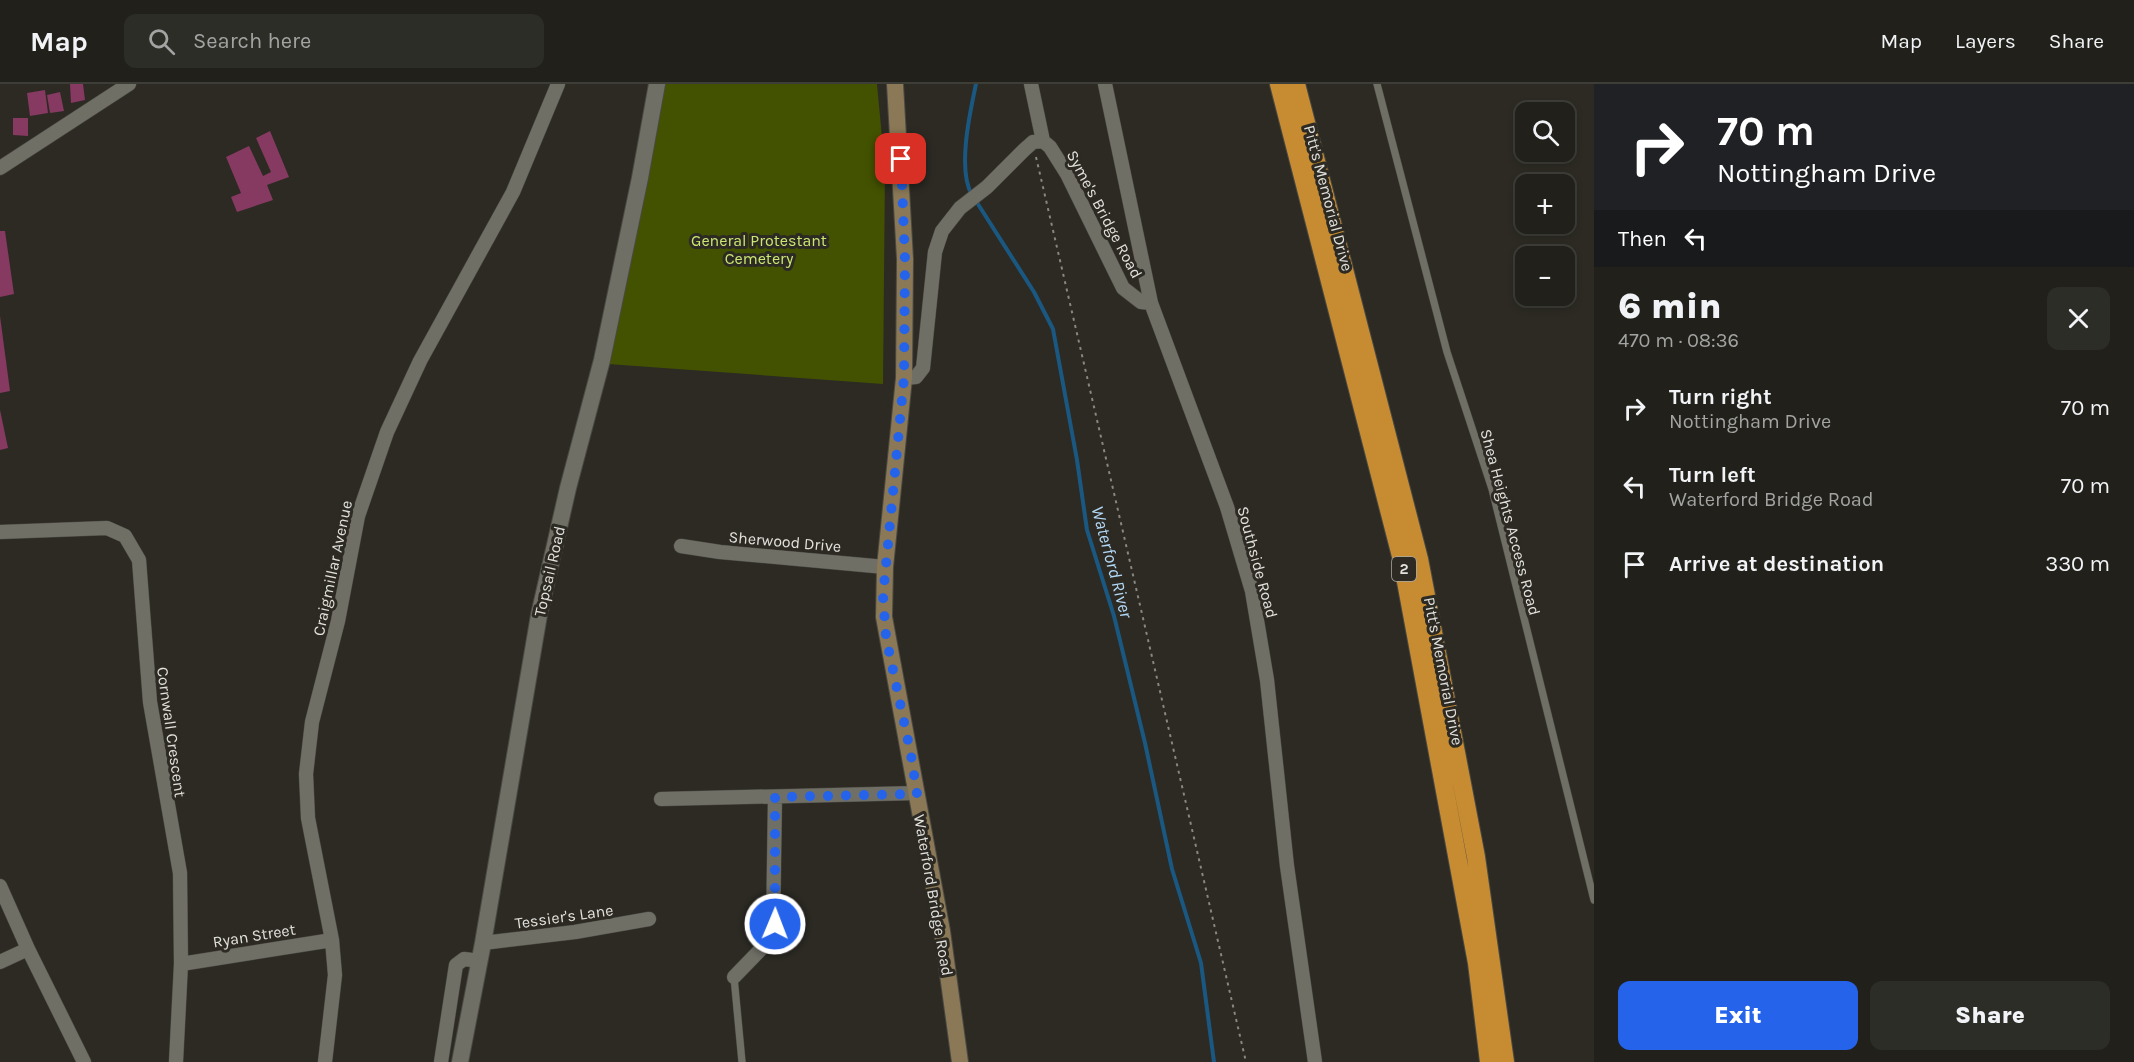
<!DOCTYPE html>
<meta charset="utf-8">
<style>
body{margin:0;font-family:Karla,sans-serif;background:#2d2d27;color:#f1f3f6;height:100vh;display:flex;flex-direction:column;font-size:22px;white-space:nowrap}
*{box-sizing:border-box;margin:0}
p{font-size:20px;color:#a2a3a2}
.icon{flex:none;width:33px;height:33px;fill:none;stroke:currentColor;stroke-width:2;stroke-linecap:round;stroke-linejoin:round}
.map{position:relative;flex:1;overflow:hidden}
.drawer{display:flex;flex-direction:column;background:#21201a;width:540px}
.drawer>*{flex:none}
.guide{background:#202124;color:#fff;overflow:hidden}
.fabs{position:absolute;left:1515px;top:18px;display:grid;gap:12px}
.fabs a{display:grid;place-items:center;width:60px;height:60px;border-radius:12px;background:#21201a;box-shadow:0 3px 9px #0003,0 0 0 2px #3e3e39;font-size:30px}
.pin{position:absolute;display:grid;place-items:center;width:51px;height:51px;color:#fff;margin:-26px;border-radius:12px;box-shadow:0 3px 9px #0006}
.me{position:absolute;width:66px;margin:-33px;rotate:1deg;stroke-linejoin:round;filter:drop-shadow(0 0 4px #0008)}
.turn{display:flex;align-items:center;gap:21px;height:126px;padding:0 24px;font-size:27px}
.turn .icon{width:78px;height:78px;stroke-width:2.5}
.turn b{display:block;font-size:42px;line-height:51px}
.then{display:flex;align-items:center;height:57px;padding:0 24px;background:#0003;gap:12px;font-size:22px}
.round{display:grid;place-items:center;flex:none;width:63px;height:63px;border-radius:12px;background:#2d2d27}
.head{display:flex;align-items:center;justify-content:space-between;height:102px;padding:0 24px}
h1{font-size:36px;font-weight:800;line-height:45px}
.primary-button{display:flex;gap:12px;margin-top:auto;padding:12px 24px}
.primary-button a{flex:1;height:69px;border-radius:12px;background:#2563eb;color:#fff;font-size:24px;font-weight:800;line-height:69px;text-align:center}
.primary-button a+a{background:#2d2d27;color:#f1f3f6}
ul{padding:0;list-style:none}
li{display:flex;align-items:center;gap:18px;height:78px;padding:0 24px}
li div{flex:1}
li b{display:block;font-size:22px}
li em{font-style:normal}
header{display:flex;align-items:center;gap:36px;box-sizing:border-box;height:84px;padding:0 30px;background:#21201a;border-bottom:2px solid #3e3e39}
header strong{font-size:28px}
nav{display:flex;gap:33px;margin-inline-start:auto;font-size:21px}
.search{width:420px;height:54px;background:#2d2d27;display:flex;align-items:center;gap:15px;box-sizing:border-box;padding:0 21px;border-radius:12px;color:#a2a3a2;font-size:22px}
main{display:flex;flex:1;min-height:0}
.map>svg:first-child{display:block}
.green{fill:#435200}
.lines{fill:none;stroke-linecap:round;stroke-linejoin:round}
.stream{stroke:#1a5882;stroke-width:4}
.building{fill:#863961}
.service-casing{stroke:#4a4943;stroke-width:8}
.minor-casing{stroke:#4a4943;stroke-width:15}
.tertiary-casing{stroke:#4a4943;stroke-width:18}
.secondary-casing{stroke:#4a4943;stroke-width:18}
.motorway-casing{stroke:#4a4943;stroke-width:20}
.path{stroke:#898781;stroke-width:2;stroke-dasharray:3 4.5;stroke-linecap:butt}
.service{stroke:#706f66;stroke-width:7}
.minor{stroke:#706f66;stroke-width:14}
.tertiary{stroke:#706f66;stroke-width:16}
.secondary{stroke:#8a7856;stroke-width:16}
.motorway{stroke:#c78c32;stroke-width:18}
.route{stroke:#2563eb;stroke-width:10;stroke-dasharray:0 18}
.labels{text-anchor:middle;stroke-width:6;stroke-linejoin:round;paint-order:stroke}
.shield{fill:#2c2a23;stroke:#abaaa4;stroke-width:1.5}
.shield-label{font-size:15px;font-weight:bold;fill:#e2e1dc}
.street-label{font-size:16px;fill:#e2e1dc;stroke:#2c2a23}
.park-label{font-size:16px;fill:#cae673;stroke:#2c2a23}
.water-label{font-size:18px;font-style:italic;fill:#b2d8f6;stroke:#2c2a23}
</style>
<header>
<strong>Map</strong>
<div class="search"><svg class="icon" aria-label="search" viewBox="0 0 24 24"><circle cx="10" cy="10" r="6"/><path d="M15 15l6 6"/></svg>Search here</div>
<nav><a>Map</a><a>Layers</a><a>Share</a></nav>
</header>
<main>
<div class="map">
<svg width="1594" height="978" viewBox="0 0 1594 978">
<rect width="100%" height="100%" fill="#2c2a23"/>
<path class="green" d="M 665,0 L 877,0 L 885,86 L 883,300 L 608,280 Z"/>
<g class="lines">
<path class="stream" d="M 972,111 C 957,86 970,28 976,0
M 976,117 L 1034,208 L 1053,245 L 1077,376 L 1087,446 L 1114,532 L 1145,659 L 1172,785 L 1201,879 L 1214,978"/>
</g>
<path class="building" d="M 70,0 L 83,0 L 85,16 L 71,19 Z
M 45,6 L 48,29 L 30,32 L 27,9 Z
M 60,8 L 64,27 L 50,29 L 47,11 Z
M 13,34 L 28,34 L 28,52 L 13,51 Z
M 270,47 L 289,93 L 267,101 L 273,116 L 237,128 L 231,113 L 241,109 L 226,73 L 249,62 L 263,92 L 271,88 L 256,54 Z
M 0,147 L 5,147 L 14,210 L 0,213 Z
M 0,232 L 10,307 L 0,309 Z
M 0,326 L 8,364 L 0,366 Z"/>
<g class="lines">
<g class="service-casing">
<path id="service" d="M 1377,0 L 1447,268 L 1492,405 L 1594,816
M 734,893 L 742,978"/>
</g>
<g class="minor-casing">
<path id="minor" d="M 1031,0 L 1043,57
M 1105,0 L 1151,219 L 1227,423 L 1252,507 L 1267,596 L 1287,782 L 1315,978
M 1043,57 L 1050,63 L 1067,90 L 1123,204 L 1141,218 L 1151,219
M 0,84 L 129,0
M 904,294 L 916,293 L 923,284 L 935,168 L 942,147 L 960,124 L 987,103 L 1024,66 L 1033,58 L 1043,57
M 0,448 L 107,444 L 125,452 L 139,476 L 150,618 L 180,789 L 181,880 L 176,978
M 681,462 L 720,468 L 885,483
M 661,715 L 917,709
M 0,802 L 28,865 L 84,978
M 483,859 L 575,848 L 649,835
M 0,878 L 28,865
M 181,880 L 332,856
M 734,893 L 764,862 L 773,847 L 775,713
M 325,978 L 335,891 L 332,856 L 308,734 L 306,690 L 312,638 L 338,537 L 358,432 L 387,348 L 420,277 L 513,108 L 558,0
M 441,978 L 456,881 L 464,875 L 480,877"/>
</g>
<g class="tertiary-casing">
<path id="tertiary" d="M 460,978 L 483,859 L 539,531 L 568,404 L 602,276 L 640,94 L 657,0"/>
</g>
<g class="secondary-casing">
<path id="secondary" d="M 895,0 L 905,175 L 904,294 L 885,483 L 884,533 L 942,847 L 960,978"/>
</g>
<g class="motorway-casing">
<path id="motorway" d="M 1279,0 L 1402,476 L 1477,879 L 1489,978
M 1296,0 L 1419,475 L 1476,773 L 1505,978"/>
</g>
<path class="path" d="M 1036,73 L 1246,978"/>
<use href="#service" class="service"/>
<use href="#minor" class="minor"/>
<use href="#tertiary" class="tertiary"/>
<use href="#secondary" class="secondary"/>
<use href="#motorway" class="motorway"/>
</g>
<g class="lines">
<path class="route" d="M 775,840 L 775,713 L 917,710 L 911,671 L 886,553 L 883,512 L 904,294 L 905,176 L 901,75"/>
</g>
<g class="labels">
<rect class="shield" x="1392" y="473" width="24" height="24" rx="4.5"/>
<g class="shield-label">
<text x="1404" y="490">2</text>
</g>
<g class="street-label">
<text transform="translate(1329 114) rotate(75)" y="6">Pitt's Memorial Drive</text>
<text transform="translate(1105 130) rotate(62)" y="6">Syme's Bridge Road</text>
<text transform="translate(1511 438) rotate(75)" y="6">Shea Heights Access Road</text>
<text transform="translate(785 457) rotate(5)" y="6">Sherwood Drive</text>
<text transform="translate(1258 478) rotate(75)" y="6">Southside Road</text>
<text transform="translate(332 484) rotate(-78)" y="6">Craigmillar Avenue</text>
<text transform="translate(549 487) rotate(-77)" y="6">Topsail Road</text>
<text transform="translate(1444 587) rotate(79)" y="6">Pitt's Memorial Drive</text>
<text transform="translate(172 648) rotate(82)" y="6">Cornwall Crescent</text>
<text transform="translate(934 811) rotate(80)" y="6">Waterford Bridge Road</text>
<text transform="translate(564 832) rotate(-8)" y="6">Tessier's Lane</text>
<text transform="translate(254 851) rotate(-9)" y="6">Ryan Street</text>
</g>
<g class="park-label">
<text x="759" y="162">General Protestant<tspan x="759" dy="18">Cemetery</tspan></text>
</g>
<g class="water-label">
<text transform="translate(1112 478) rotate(75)" y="6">Waterford River</text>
</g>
</g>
</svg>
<div class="fabs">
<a><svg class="icon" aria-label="search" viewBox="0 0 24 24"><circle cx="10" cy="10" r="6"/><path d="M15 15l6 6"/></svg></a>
<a>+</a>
<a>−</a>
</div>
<div class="pin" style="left:901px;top:75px;background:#d93025"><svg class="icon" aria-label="arrive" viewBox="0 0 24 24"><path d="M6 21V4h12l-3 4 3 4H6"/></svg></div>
<svg class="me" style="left:775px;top:840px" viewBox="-20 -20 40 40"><circle r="17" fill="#2563eb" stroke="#fff" stroke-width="3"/><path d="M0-11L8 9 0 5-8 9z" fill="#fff"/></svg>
</div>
<section class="drawer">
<div class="guide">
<div class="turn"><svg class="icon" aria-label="right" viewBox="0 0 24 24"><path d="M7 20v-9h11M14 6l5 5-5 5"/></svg><div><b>70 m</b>Nottingham Drive</div></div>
<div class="then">Then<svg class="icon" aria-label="left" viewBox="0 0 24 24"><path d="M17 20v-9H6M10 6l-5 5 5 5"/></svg></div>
</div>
<div class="head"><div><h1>6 min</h1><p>470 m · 08:36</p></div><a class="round"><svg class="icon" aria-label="close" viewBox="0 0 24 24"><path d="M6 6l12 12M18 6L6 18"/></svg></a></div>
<ul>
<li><svg class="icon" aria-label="right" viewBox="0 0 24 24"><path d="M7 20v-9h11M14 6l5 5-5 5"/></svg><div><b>Turn right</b><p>Nottingham Drive</p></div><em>70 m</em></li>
<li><svg class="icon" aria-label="left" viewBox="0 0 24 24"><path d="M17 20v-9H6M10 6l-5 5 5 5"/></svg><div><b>Turn left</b><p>Waterford Bridge Road</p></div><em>70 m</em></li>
<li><svg class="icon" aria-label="arrive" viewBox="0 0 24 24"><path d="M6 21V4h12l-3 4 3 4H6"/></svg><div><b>Arrive at destination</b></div><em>330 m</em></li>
</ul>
<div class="primary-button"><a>Exit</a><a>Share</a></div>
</section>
</main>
